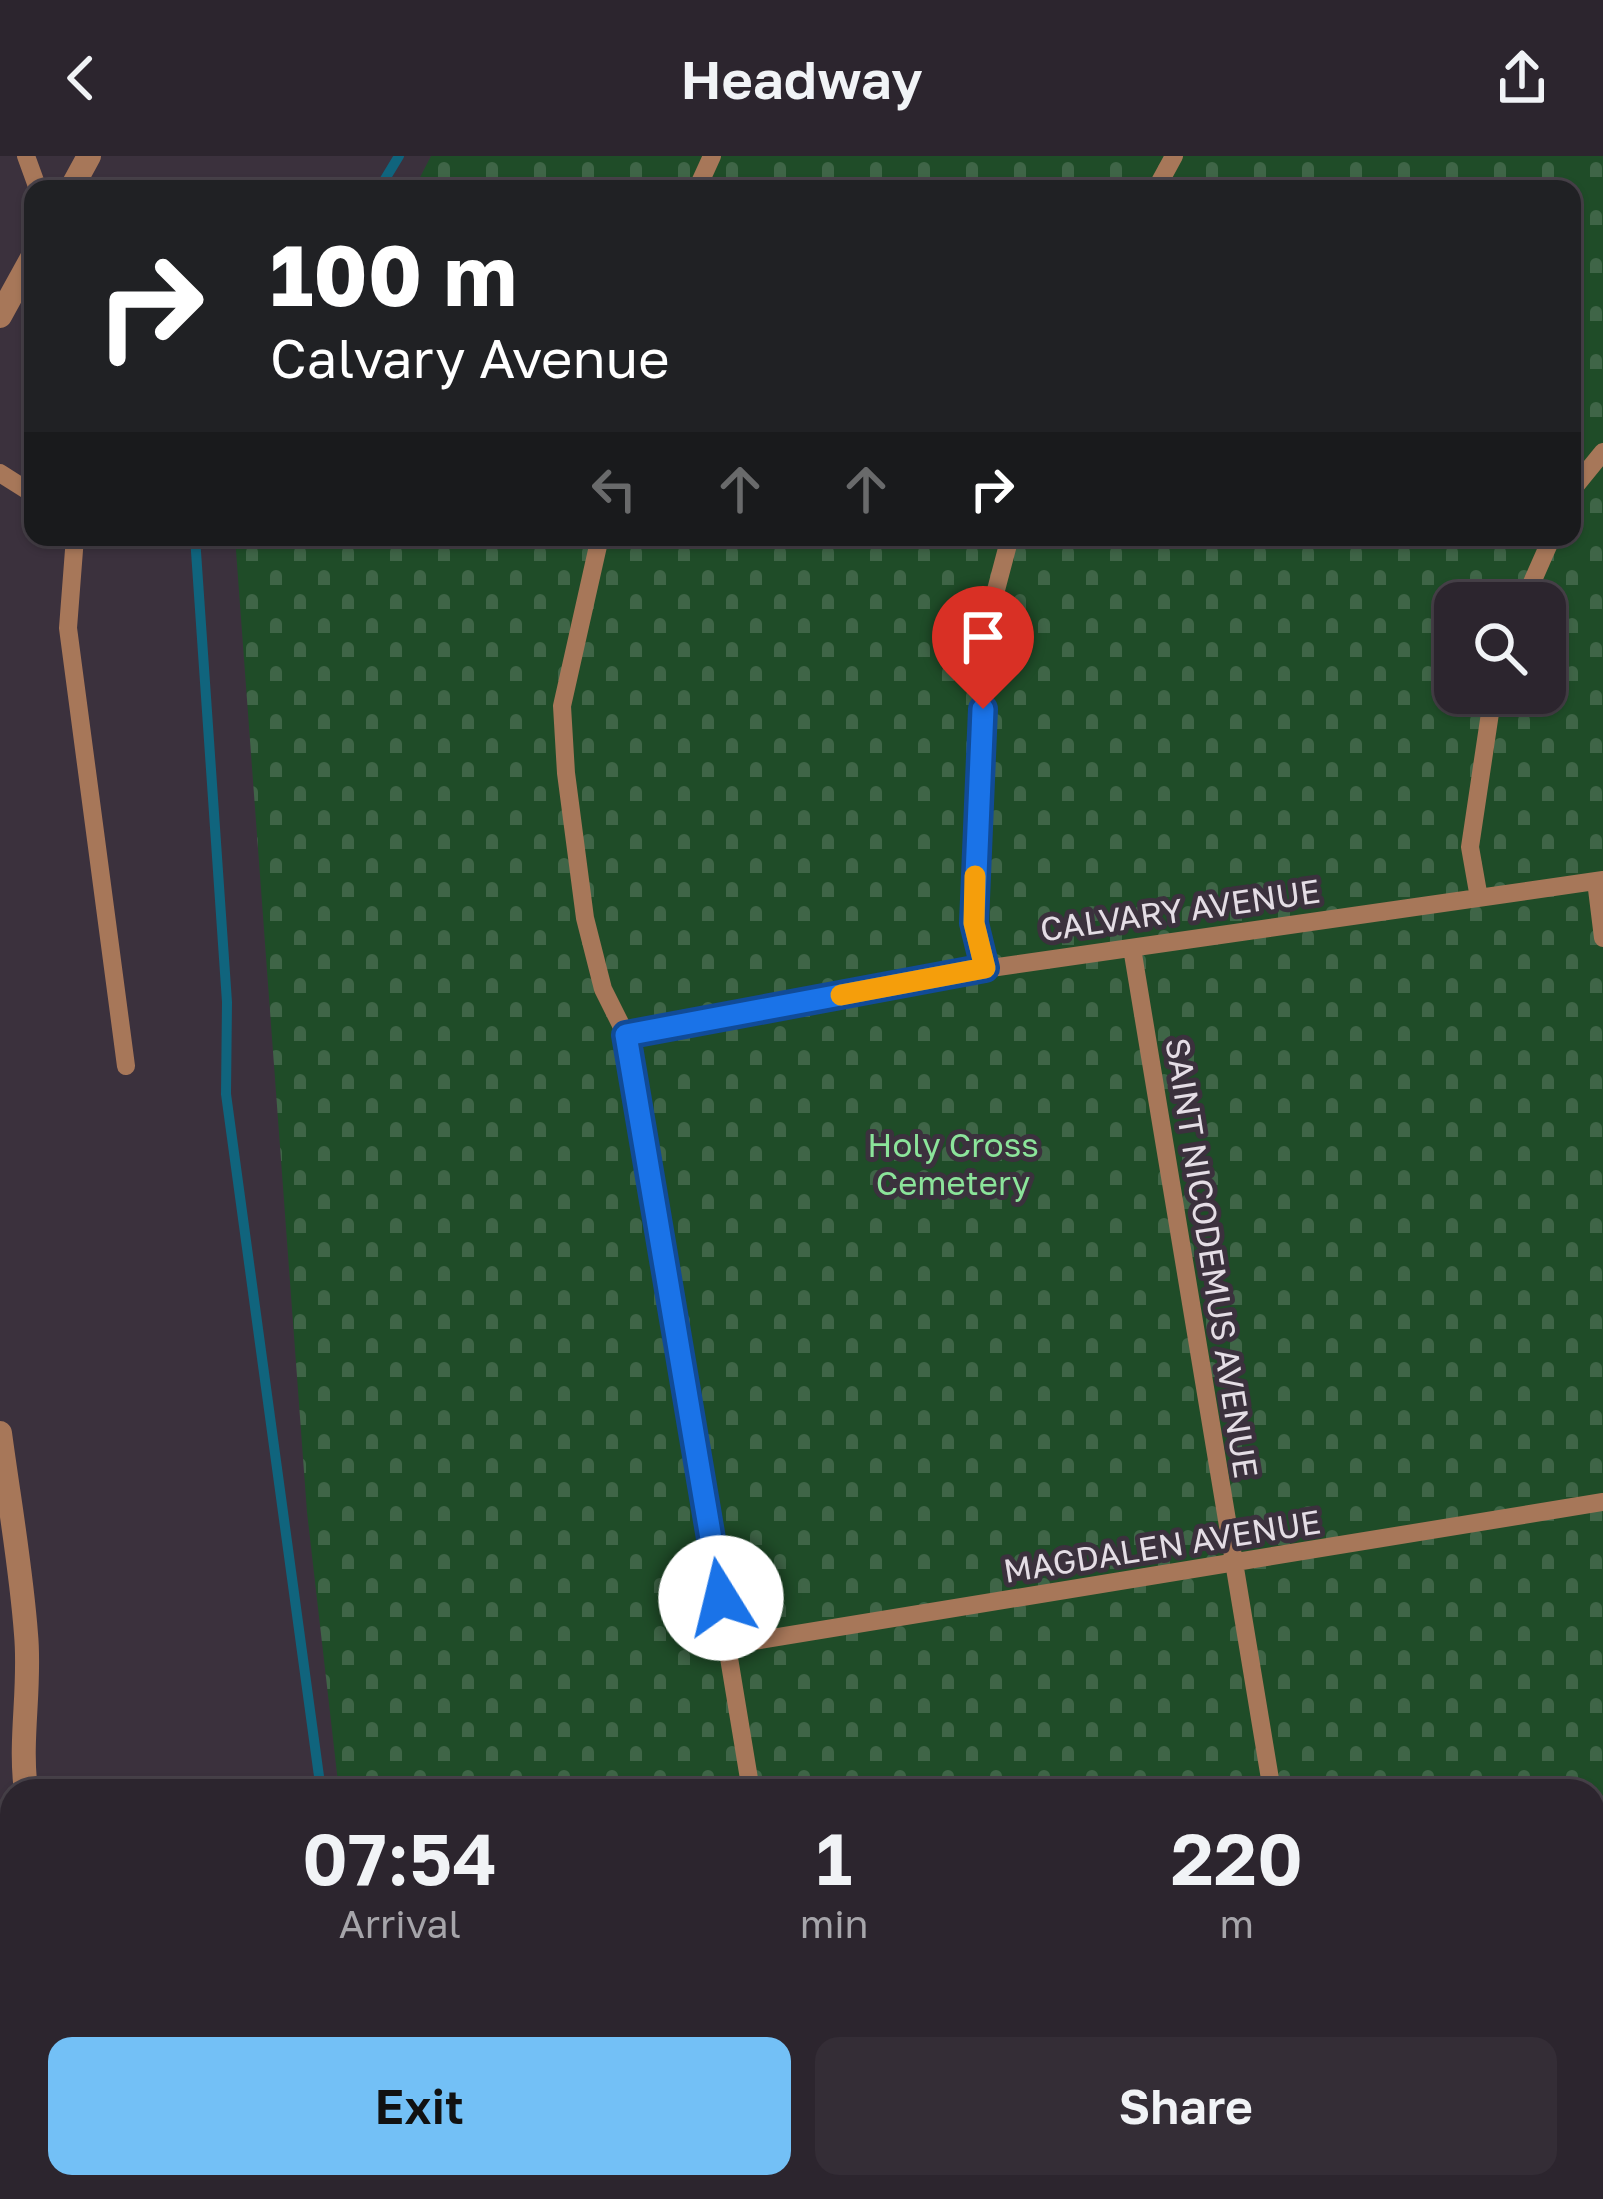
<!DOCTYPE html>
<style>
body{margin:0;font-family:"Golos Text",sans-serif;background:#342d36;color:#f1f3f6;height:100vh;display:flex;flex-direction:column;font-size:45px;white-space:nowrap}
*{box-sizing:border-box;margin:0}
p{font-size:39px;color:#a6a5aa}
.icon{flex:none;width:66px;height:66px;fill:none;stroke:currentColor;stroke-width:2;stroke-linecap:round;stroke-linejoin:round}
.map{position:relative;flex:1;overflow:hidden}
.panel{position:absolute;left:0px;top:1623px;width:1605px;height:420px;display:flex;flex-direction:column;background:#2c252e;border-radius:36px 36px 0 0;box-shadow:0 3px 9px #0004,0 0 0 3px #48424a}
.panel>*{flex:none}
.top-card{position:absolute;left:24px;top:24px;width:1557px;height:366px;border-radius:24px;box-shadow:0 3px 9px #0004,0 0 0 3px #48424a;background:#202124;color:#fff;overflow:hidden}
.fabs{position:absolute;left:1434px;top:426px;display:grid;gap:24px}
.fabs a{display:grid;place-items:center;width:132px;height:132px;border-radius:24px;background:#2c252e;box-shadow:0 3px 9px #0004,0 0 0 3px #48424a;font-size:60px}
.pin{position:absolute;display:grid;place-items:center;width:102px;height:102px;color:#fff;margin:-123px -51px;border-radius:50% 50% 50% 0;rotate:-45deg;box-shadow:0 0 12px #0007}
.pin .icon{rotate:45deg}
.me{position:absolute;width:132px;margin:-66px;rotate:351deg;stroke-linejoin:round;filter:drop-shadow(0 0 9px #0008)}
.turn{display:flex;align-items:center;gap:42px;height:252px;padding:0 48px;font-size:54px}
.turn .icon{width:156px;height:156px;stroke-width:2.5}
.turn b{display:block;font-size:84px;line-height:102px}
.lanes{display:flex;align-items:center;height:114px;padding:0 48px;background:#0003;justify-content:center;gap:60px;direction:ltr}
.lanes .off{opacity:.35}
.eta{display:flex;justify-content:space-evenly;align-items:center;height:204px;text-align:center}
.eta b{font-size:72px;font-weight:600;line-height:84px}
.button{display:flex;gap:24px;margin-top:auto;padding:24px 48px}
.button a{flex:1;height:138px;border-radius:24px;background:#73c0f6;color:#111;font-size:48px;font-weight:600;line-height:138px;text-align:center}
.button a+a{background:#342d36;color:#f1f3f6}
header{display:flex;justify-content:space-between;align-items:center;height:156px;padding:0 48px;background:#2c252e;font-size:54px;font-weight:600}
.map>svg:first-child{display:block}
.cemetery{fill:url(#cemetery-stones);fill-rule:evenodd}
.lines{fill:none;stroke-linecap:round;stroke-linejoin:round}
.stream{stroke:#10647d;stroke-width:10}
.lane{stroke:#a77759;stroke-width:18}
.street{stroke:#a77759;stroke-width:24}
.route-casing{stroke:#114b97;stroke-width:30}
.route{stroke:#1a73e8;stroke-width:21}
.slow{stroke:#f59e0b;stroke-width:21}
.labels{text-anchor:middle;stroke-width:10;stroke-linejoin:round;paint-order:stroke}
.street-label{font-size:33px;fill:#e4dde5;stroke:#3b313d}
.park-label{font-size:33px;fill:#8be49a;stroke:#3b313d}
</style>
<header><svg class="icon" aria-label="back" viewBox="0 0 24 24"><path d="M15 5l-7 7 7 7"/></svg>Headway<svg class="icon" aria-label="share" viewBox="0 0 24 24"><path d="M12 15V3M7 8l5-5 5 5M5 13v7h14v-7"/></svg></header>
<div class="map">
<svg width="1603" height="2043" viewBox="0 0 1603 2043">
<defs>
<pattern id="cemetery-stones" width="16" height="16" patternUnits="userSpaceOnUse" patternTransform="scale(3)"><rect width="16" height="16" fill="#1f4c28"/><path d="M2 7V4a2 2 0 0 1 4 0v3zM10 15v-3a2 2 0 0 1 4 0v3z" fill="#3f6547"/></pattern>
</defs>
<rect width="100%" height="100%" fill="#3b313d"/>
<path class="cemetery" d="M 431,0 L 1603,0 L 1603,2043 L 385,2043 L 384,2031 L 1593,2031 L 1593,1635 L 339,1635 L 307,1356 L 235,381 L 1572,381 L 1572,33 L 414,33 ZM 1455,447 L 1545,447 L 1545,537 L 1455,537 Z"/>
<g class="lines">
<path class="stream" d="M 379,33 L 399,0
M 195,381 L 227,846 L 226,938 L 321,1635
M 374,2031 L 375,2043"/>
<path class="lane" d="M 26,0 L 38,33
M 697,33 L 712,0
M 1156,33 L 1174,0
M 0,317 L 33,338
M 1572,334 L 1603,296
M 75,381 L 68,472 L 126,910
M 600,381 L 562,550 L 566,617 L 585,762 L 603,833 L 626,879 L 751,1635
M 1523,447 L 1552,381
M 1596,725 L 1603,782
M 1479,742 L 1470,691 L 1493,537
M 1132,792 L 1272,1635
M 984,813 L 973,767 L 987,468 L 1010,381
M 626,879 L 984,813 L 1603,724
M 729,1489 L 1603,1346
M 809,2031 L 811,2043
M 1339,2031 L 1341,2043
M 872,2043 L 954,2031"/>
<path class="street" d="M 71,33 L 89,0
M 0,160 L 33,100
M 0,1277 C 9,1344 21,1411 26,1478 C 31,1531 19,1583 26,1635
M 78,2031 L 79,2043"/>
</g>
<g class="lines">
<g class="route-casing">
<path id="route" d="M 721,1442 L 626,879 L 985,812 L 974,767 L 983,553"/>
</g>
<use href="#route" class="route"/>
<path class="slow" d="M 841,839 L 985,812 L 974,767 L 975,720"/>
</g>
<g class="labels">
<g class="street-label">
<text transform="translate(1180 754) rotate(-8)" y="12">CALVARY AVENUE</text>
<text transform="translate(1212 1102) rotate(81)" y="12">SAINT NICODEMUS AVENUE</text>
<text transform="translate(1162 1390) rotate(-9)" y="12">MAGDALEN AVENUE</text>
</g>
<g class="park-label">
<text x="953" y="1001">Holy Cross<tspan x="953" dy="38">Cemetery</tspan></text>
</g>
</g>
</svg>
<div class="fabs">
<a><svg class="icon" aria-label="search" viewBox="0 0 24 24"><circle cx="10" cy="10" r="6"/><path d="M15 15l6 6"/></svg></a>
</div>
<div class="pin" style="left:983px;top:553px;background:#d93025"><svg class="icon" aria-label="arrive" viewBox="0 0 24 24"><path d="M6 21V4h12l-3 4 3 4H6"/></svg></div>
<svg class="me" style="left:721px;top:1442px" viewBox="-20 -20 40 40"><circle r="19" fill="#fff"/><path d="M0-13L10 11 0 6-10 11z" fill="#1a73e8"/></svg>
<div class="top-card">
<div class="turn"><svg class="icon" aria-label="right" viewBox="0 0 24 24"><path d="M7 20v-9h11M14 6l5 5-5 5"/></svg><div><b>100 m</b>Calvary Avenue</div></div>
<div class="lanes"><svg class="icon off" aria-label="left" viewBox="0 0 24 24"><path d="M17 20v-9H6M10 6l-5 5 5 5"/></svg><svg class="icon off" aria-label="ahead" viewBox="0 0 24 24"><path d="M12 20V5M6 11l6-6 6 6"/></svg><svg class="icon off" aria-label="ahead" viewBox="0 0 24 24"><path d="M12 20V5M6 11l6-6 6 6"/></svg><svg class="icon" aria-label="right" viewBox="0 0 24 24"><path d="M7 20v-9h11M14 6l5 5-5 5"/></svg></div>
</div>
<section class="panel">
<div class="eta">
<div><b>07:54</b><p>Arrival</p></div>
<div><b>1</b><p>min</p></div>
<div><b>220</b><p>m</p></div>
</div>
<div class="button"><a>Exit</a><a>Share</a></div>
</section>
</div>
